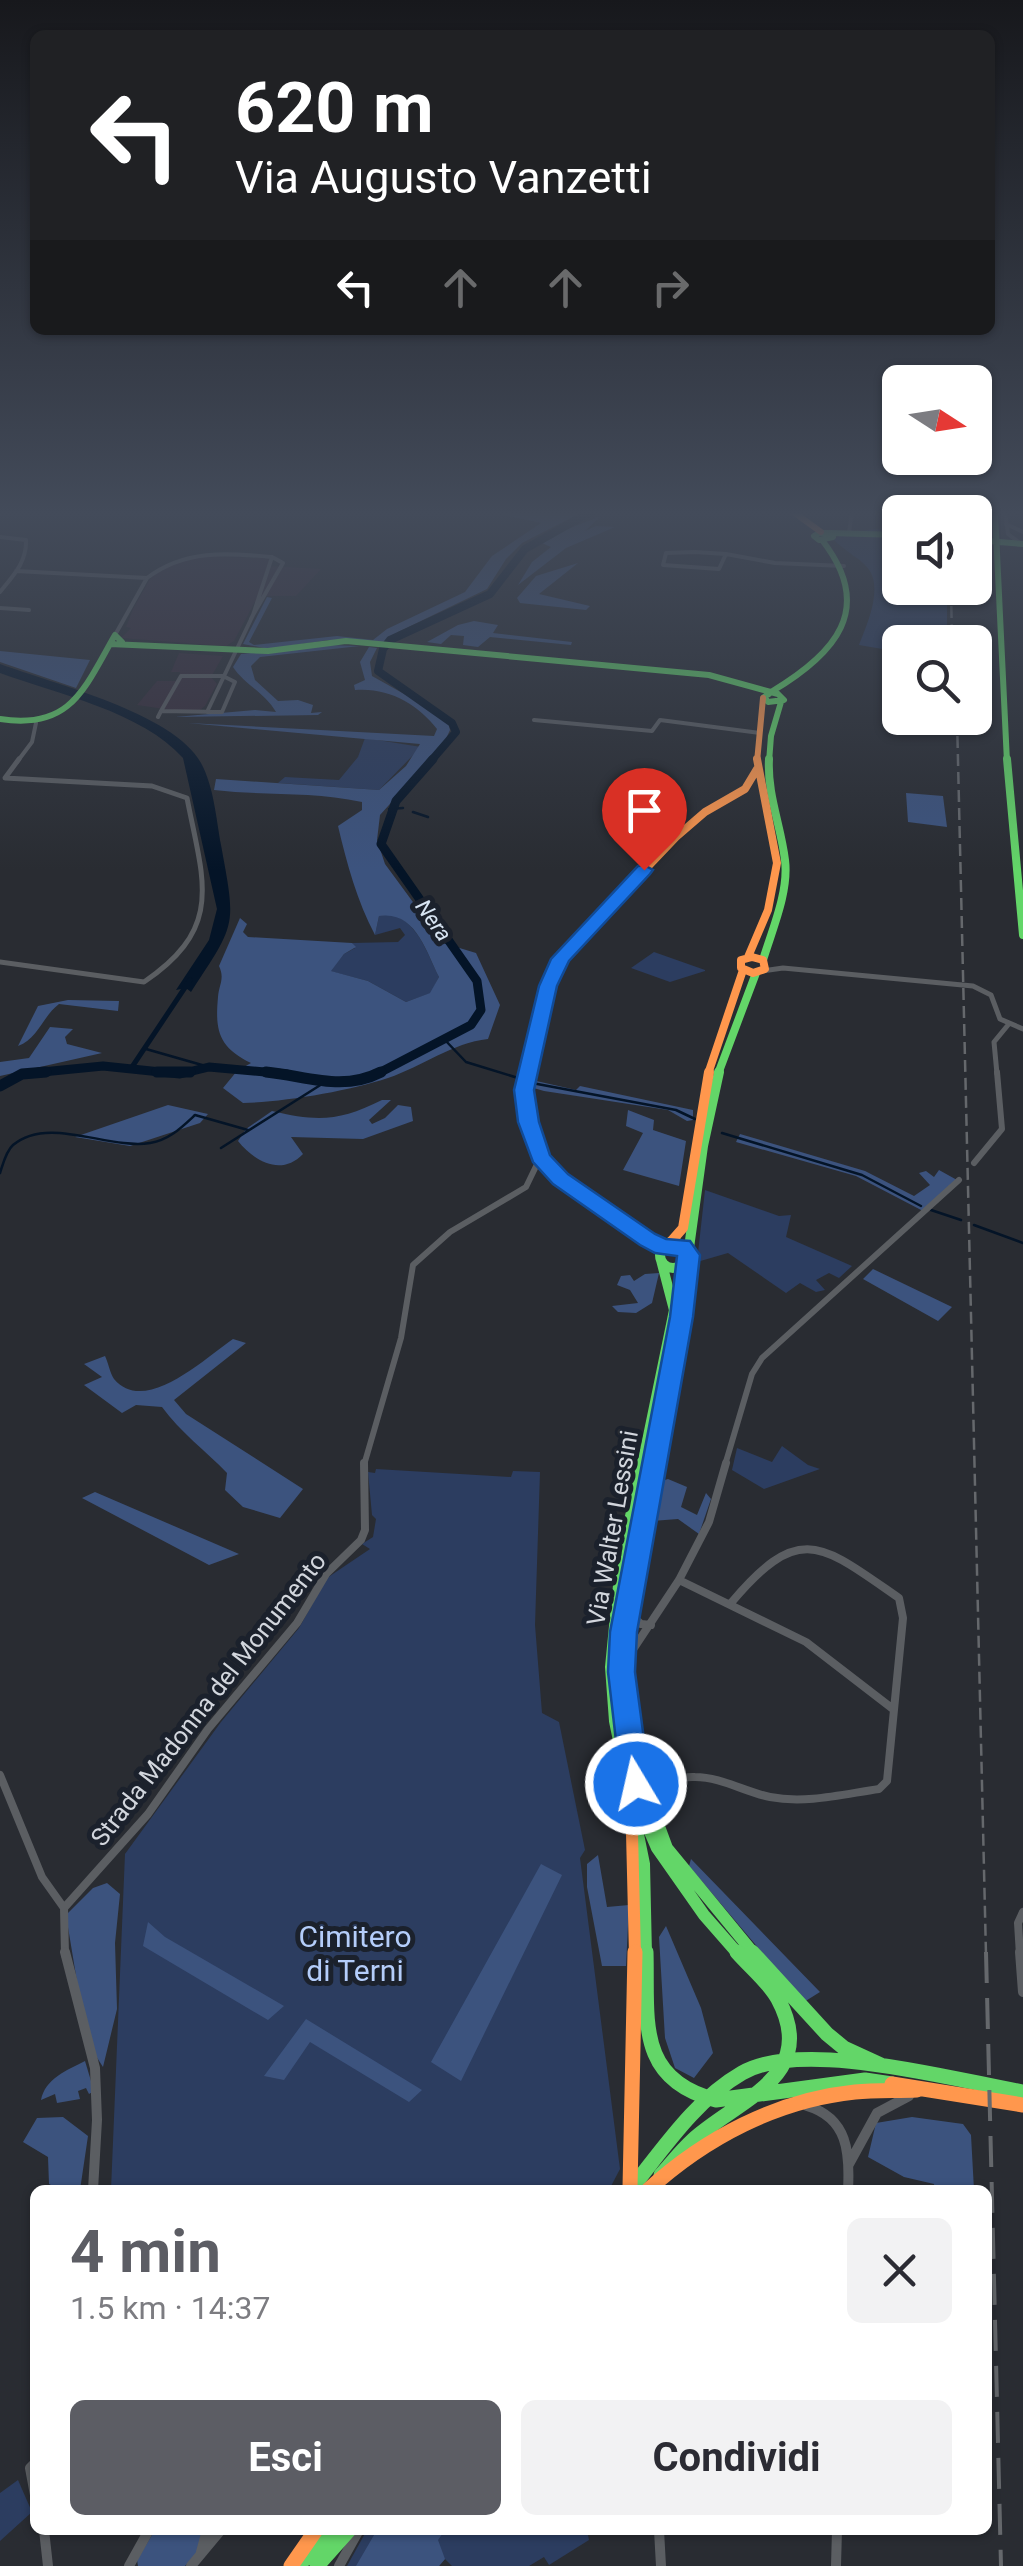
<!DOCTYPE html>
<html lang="it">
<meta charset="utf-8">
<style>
body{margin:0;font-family:Roboto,sans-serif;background:#f2f2f3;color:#2b2b33;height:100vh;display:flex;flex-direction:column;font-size:38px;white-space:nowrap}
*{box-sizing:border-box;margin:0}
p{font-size:32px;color:#7c7c81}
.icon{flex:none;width:55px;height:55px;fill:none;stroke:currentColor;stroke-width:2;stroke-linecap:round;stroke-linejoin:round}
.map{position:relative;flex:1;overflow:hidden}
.drawer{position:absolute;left:30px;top:2185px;width:962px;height:350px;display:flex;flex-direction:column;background:#fff;border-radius:15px;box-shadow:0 2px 8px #0004}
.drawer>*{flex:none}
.hud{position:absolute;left:30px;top:30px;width:965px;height:305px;border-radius:15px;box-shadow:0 2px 8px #0004;background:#202124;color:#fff;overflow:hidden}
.needle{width:65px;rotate:102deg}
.buttons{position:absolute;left:882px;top:365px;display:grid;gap:20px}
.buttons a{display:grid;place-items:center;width:110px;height:110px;border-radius:15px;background:#fff;box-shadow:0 2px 8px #0004;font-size:50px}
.pin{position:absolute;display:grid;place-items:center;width:85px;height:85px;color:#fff;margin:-102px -42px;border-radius:50% 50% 50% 0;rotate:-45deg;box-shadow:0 0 10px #0007}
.pin .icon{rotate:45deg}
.me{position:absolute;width:110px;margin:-55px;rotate:351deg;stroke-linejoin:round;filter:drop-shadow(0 0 8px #0008)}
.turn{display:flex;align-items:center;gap:35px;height:210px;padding:0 40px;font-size:45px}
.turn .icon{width:130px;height:130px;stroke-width:2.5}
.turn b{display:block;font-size:70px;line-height:85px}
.lanes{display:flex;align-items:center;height:95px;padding:0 40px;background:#0003;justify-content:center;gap:50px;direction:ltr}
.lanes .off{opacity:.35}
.round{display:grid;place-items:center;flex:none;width:105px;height:105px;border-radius:15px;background:#f2f2f3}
.head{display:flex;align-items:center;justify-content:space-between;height:170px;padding:0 40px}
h1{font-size:60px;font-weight:700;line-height:75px;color:#5c5d64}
.button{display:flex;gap:20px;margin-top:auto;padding:20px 40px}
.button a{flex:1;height:115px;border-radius:15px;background:#5c5d64;color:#fff;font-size:40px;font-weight:700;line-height:115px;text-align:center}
.button a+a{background:#f2f2f3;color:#2b2b33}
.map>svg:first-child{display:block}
.commercial{fill:#372d3a}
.green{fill:#2c3d60}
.forest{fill:#3c537e}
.water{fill:#041427}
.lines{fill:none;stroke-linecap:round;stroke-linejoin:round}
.stream{stroke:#041427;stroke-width:2.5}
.canal{stroke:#041427;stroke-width:5}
.river-far2{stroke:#041427;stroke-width:8}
.river-far1{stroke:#041427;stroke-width:9}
.river{stroke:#041427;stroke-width:11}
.street-far4{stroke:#5b5e62;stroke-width:4}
.street-far3{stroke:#5b5e62;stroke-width:5}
.street-far2{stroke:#5b5e62;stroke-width:6}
.street-far1{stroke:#5b5e62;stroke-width:8}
.street{stroke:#5b5e62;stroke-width:10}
.fast-far4{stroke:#63d668;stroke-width:6}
.fast-far3{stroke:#63d668;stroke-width:8}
.fast-far2{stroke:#63d668;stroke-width:10}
.fast-far1{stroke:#63d668;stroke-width:12}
.fast{stroke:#63d668;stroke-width:15}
.slow-far4{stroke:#ff974d;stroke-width:6}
.slow-far3{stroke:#ff974d;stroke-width:8}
.slow-far2{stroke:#ff974d;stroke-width:10}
.slow-far1{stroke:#ff974d;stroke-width:12}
.slow{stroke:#ff974d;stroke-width:15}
.rail-far1{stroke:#65686c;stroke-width:2.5;stroke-dasharray:12 6;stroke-linecap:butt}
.rail{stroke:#65686c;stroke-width:4;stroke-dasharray:31 15;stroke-linecap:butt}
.route{fill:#1a73e8;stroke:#114b97;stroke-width:2.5}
.labels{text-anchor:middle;stroke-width:10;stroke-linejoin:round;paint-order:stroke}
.far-water-label{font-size:22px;font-style:italic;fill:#d8e5f3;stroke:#1b212c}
.street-label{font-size:25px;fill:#d2d6dd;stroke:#1b212c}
.near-park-label{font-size:30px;fill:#b4cdfa;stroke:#1b212c}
</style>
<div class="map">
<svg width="1023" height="2566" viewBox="0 0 1023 2566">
<rect width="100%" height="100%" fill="#292c32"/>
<path class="commercial" d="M 189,556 L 261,558 L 271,560 L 269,566 L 321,569 L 296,596 L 258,596 L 234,641 L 226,646 L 121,638 L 131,628 L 126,627 L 133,609 L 150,579 L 168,564 Z
M 179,653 L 223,656 L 211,677 L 217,684 L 205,706 L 200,710 L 171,710 L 137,705 L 157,681 L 180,681 L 180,672 L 171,672 Z"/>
<path class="green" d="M 900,526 L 900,588 L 947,588 L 947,642 L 900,642 L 900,652 L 859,645 C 867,624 885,585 866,566 C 859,558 845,551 834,540 L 839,536 L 858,536 L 860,531 Z
M 365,738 L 421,747 L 379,790 L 278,783 L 285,777 L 339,780 L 358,757 Z
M 392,914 C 419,924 427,953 439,977 L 431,993 L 406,1002 L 368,981 L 330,971 L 344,954 L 355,948 L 352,943 L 398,942 L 405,935 L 400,928 L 375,935 L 379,916 Z
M 654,952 L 705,970 L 705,971 L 670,982 L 631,968 Z
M 705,1190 L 779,1216 L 791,1215 L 786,1237 L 852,1266 L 839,1278 L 829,1273 L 816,1280 L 825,1290 L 816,1292 L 800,1283 L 786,1293 L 728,1253 L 697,1262 Z
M 782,1446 L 808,1465 L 820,1469 L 764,1489 L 732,1470 L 737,1448 L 772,1462 Z
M 376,1469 L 511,1477 L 513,1471 L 540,1472 L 535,1625 L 542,1713 L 559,1722 L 585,1850 L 580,1858 L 620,2169 L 609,2190 L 111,2190 L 125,1854 L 221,1722 L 299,1628 L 327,1578 L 370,1549 L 362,1544 L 373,1537 L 376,1519 L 372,1515 L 368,1472 L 375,1473 Z
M 18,2480 L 32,2512 L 0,2541 L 0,2493 Z
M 367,2530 L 587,2530 L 589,2540 L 549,2565 L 544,2557 L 529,2566 L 452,2566 L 445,2559 L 439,2566 L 347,2566 Z"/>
<path class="forest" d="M 531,511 L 584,511 L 522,543 L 506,559 L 487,589 L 398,632 L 384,643 L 328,640 L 269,649 L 243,644 L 267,597 L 272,598 L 249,642 L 254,645 L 337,636 L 373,640 L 387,629 L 465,592 L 492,556 L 541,523 L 504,515 Z
M 601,516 L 585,531 L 596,526 L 615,527 L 566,548 L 518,585 L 532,562 L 551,547 L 537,541 Z
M 578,563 L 539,594 L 590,606 L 586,610 L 520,603 L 517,598 L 536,576 Z
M 474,621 L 498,625 L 493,633 L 572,642 L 571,645 L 490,637 L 478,647 L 463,645 L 464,636 L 451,635 L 441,644 L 427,642 L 458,625 Z
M 330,645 L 360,646 L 260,657 L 251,666 L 255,680 L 278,701 L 298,700 L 313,705 L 311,713 L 322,712 L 318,715 L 175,717 L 255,710 L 276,712 C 265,693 244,684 233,667 L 241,654 Z
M 369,647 L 377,648 L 370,662 L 372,676 L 447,718 L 450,730 L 443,745 L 380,815 L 377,840 L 385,864 L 443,943 L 476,953 L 500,1005 L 488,1039 C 452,1043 423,1066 388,1078 C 349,1091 284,1102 243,1103 L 223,1088 L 237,1071 L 251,1063 C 218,1047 215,1030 218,997 C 219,984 225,979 219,966 L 240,918 L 247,924 L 243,932 L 248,937 L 352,943 L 356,947 L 344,954 L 331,971 L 368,981 L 406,1002 L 430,993 L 439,977 C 426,951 415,910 379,916 L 375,935 C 357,901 347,864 338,826 L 362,810 L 362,802 C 312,791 264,796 214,790 L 216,779 L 379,790 L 406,766 L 420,744 L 188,723 L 434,736 L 437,729 C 418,704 388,687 355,690 L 354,685 L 365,680 L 360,662 Z
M 0,651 L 90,660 L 76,688 L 0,662 Z
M 906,793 L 943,796 L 947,827 L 908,822 Z
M 68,1000 L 119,1001 L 118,1011 L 59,1004 C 42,1017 38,1039 18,1046 L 38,1006 Z
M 50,1027 L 73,1029 L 65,1037 L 67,1044 L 102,1053 L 0,1076 L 0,1062 L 29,1058 Z
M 532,1080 L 576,1090 L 580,1086 L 693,1110 L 693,1120 L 687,1121 L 668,1110 L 544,1091 L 530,1087 Z
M 382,1100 L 391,1100 L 369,1120 L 372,1124 L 385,1118 L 398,1105 L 411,1107 L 413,1121 L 363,1139 L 291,1137 L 303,1154 C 281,1177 254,1161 238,1141 L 246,1129 L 272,1111 C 318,1122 340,1121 382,1100 Z
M 168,1105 L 208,1114 L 200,1123 L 130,1146 L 75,1137 Z
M 628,1110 L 654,1120 L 653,1130 L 686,1141 L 679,1186 L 623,1170 L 643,1133 L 626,1126 Z
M 740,1134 L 865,1171 L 914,1196 L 930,1185 L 919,1173 L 926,1171 L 934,1177 L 939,1170 L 957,1180 L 923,1211 L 856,1176 L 736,1142 Z
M 873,1269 L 952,1307 L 938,1321 L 863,1279 Z
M 659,1273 L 652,1303 L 636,1313 L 618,1312 L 612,1306 L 638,1303 L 630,1290 L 617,1285 L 621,1276 L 630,1275 L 634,1281 L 645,1274 Z
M 233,1339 L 246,1343 L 174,1400 L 186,1414 L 303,1489 L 280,1518 L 243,1507 L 225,1490 L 227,1473 C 206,1451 180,1432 162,1407 L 136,1405 L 122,1413 L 84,1385 L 102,1377 L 84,1364 L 105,1356 C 108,1362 110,1373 114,1379 C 145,1416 205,1358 233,1339 Z
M 668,1479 L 687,1487 L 681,1507 L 697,1515 L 706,1493 L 711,1499 L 699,1534 L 678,1519 L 652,1521 L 658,1482 Z
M 95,1492 L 239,1554 L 209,1565 L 82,1498 Z
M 598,1855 L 607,1907 L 629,1905 L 626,1966 L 602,1966 L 587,1887 L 587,1864 Z
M 691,1859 L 820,1992 L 804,2002 L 689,1866 Z
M 541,1864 L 562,1875 L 461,2081 L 431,2062 Z
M 107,1883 L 120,1894 L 115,1943 L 117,2009 L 103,2067 L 87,2042 L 66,1915 L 93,1888 Z
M 148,1922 L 165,1937 L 284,2006 L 268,2020 L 143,1946 Z
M 666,1926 L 701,2008 L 713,2053 L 694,2078 L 675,2068 L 665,2038 L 659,1937 Z
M 306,2019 L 422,2090 L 409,2102 L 310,2042 L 284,2080 L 264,2076 Z
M 85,2061 L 94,2091 L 89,2094 L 86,2088 L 78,2091 L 80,2099 L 57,2103 L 55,2094 L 41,2100 C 45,2079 67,2070 85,2061 Z
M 63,2117 L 88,2136 L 80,2190 L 61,2190 L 49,2184 L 48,2157 L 23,2142 L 37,2118 Z
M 912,2117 L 963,2124 L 971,2135 L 974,2190 L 935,2190 L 934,2184 L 904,2177 L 868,2157 L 876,2123 Z
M 155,2530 L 206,2530 L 205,2544 L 185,2566 L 138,2566 L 137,2560 Z
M 377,2530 L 445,2530 L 438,2540 L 445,2559 L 439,2566 L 356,2566 Z"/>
<path class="water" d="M 0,664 C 54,684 174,713 201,763 C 214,787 216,818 221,845 C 236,927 237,922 191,992 L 186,988 L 176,990 L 209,940 L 217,909 L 183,758 C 142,712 58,694 0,673 Z"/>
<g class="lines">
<path class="stream" d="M 389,809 L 403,808
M 413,812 L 428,817
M 444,1039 L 466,1062 L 518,1078
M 146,1049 L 209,1067
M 532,1083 L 676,1110 L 695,1119
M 722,1133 L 862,1175 L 921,1206
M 221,1148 L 322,1084
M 0,1173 C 3,1164 6,1151 13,1145 C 49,1115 108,1150 150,1143 C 169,1140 181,1128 195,1115 L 248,1130
M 931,1210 L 961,1220
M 974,1225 L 1023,1243"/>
<path class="canal" d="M 130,1070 L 190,980"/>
<path class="river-far2" d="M 430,762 L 456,732 L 452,723 L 378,671 L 383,649 L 390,640 L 490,594 L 525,549 L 592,511"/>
<path class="river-far1" d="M 22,1074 L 103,1066 L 180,1074 L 209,1067 L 287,1074
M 377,1074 L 471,1025 L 481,1010 L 477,981 L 381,844 L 396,801 L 433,759"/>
<path class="river" d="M 157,1072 L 190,1072
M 266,1072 C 307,1076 342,1092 381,1072
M 0,1086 L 22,1074 L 46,1072"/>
<path class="street-far4" d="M 1005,511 L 1008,534 L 1020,543
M 923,512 L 928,511
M 1006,524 L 1023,532
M 849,533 L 852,511
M 882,534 L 900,520
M 0,537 L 26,540 C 27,562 13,576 0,592
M 695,552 L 726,554 L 719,569 L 663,565 L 666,553 Z
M 726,554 L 775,563 L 844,566
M 272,557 L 283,563 L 253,615 Z
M 16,571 L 147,578 L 115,635
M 147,578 C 185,549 227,553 272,557
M 0,608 L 29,610
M 251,619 L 253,615
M 181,676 L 223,676 L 235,682 L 222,712 L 161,711 Z
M 207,712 L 253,615
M 158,717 L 161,711
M 534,720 L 652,731 L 660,720 L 760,733
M 17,762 L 32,742 L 36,723"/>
<path class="street-far3" d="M 0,962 L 144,982 C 225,927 203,881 187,798 L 152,786 L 5,778 L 19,759
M 762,971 L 783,968 L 973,986 L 991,995 L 1000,1019 L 1023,1029
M 997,1074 L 994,1042 L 1008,1025"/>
<path class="street-far2" d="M 974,1163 L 1002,1129 L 997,1072
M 364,1465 L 401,1338 L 413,1265 L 450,1232 L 526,1187 L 540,1158
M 725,1465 L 752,1374 L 762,1358 L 959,1180"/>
<path class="street-far1" d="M 679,1580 L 806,1642 L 893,1709
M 631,1615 L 641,1624 L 651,1625
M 628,1657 L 679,1580 L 709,1522 L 726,1463
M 0,1775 L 42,1877 L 64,1908
M 642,1781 C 665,1785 673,1776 695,1777 C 721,1777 745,1792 770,1797 C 806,1804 844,1794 879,1789 L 887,1781 L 903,1618 L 899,1598 C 821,1544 800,1521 731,1603
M 655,1807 L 663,1785
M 65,1955 L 64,1908 L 148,1814 L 208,1729 L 297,1623 L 326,1574 L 361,1540 L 365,1530 L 364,1463
M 1020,1955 L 1018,1923 L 1023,1912"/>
<path class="street" d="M 65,1952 L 95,2068 L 97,2120 L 93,2190
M 1020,1952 L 1023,1992
M 807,2106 C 848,2118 850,2153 848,2190
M 849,2164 L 877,2113 L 909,2096
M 35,2463 L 30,2468 L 35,2495
M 44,2530 L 48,2566
M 659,2530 L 661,2566
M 201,2552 L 207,2530
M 129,2566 L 149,2530
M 191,2566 L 221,2530
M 339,2566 L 359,2530
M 836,2566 L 837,2530"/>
<path class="fast-far4" d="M 995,511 L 1007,762
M 819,533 L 829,533 L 833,537 L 819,540 L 814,536 Z
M 829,533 L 900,535
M 975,540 L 1023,544
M 110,644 L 268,651 L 346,641 L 709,675 L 778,694 L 784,700 L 768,702 L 764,697 L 769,694
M 771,692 C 835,654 876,609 822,540
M 0,719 C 71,730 84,689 115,635 L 122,642
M 769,762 L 771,736 L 781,702"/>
<path class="fast-far3" d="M 1007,759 L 1023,935
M 763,960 C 772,930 789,892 785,860 C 781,826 767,794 769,759
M 718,1074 L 756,973"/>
<path class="fast-far2" d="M660 1255a13 13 0 1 1 26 0a13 13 0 1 1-26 0Z
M 688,1255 L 703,1146 L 719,1072
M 642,1465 L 674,1310 L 661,1260
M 654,1465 L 688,1258"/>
<path class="fast-far1" d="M 642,1463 L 621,1565 L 611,1667 L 615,1721 L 644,1864 L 646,1955
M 655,1463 L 624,1632 L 629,1756 L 638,1804 L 657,1848 L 704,1915 L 739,1955
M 639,1772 L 667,1848 L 755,1955"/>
<path class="fast" d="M 646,1952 C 648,2019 635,2079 716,2100 L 865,2080 L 892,2084
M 752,1952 L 827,2034 L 844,2048 L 881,2065
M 661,2175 C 671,2164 681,2151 693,2140 C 738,2099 820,2077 778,1999 C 769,1982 750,1967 737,1952
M 630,2190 C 663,2149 695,2100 742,2073 C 802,2038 954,2080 1023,2092
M 298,2566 L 331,2530
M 317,2566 L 349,2530"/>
<path class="slow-far4" d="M 792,511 L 821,532
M 757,762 L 763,698"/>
<path class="slow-far3" d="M 748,957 L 768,910 L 777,863 L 757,759
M 752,957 L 763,960 L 765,969 L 753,973 L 741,968 L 741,960 Z
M 527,1074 L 548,986 L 560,959 L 676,837 L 705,812 L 745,789 L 757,769
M 708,1074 L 743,970"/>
<path class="slow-far2" d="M 527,1072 C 525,1099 528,1129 539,1155 C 551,1181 636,1229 663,1247
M 668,1245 L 683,1228 L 709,1072"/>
<path class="slow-far1" d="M 632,1833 L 635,1955"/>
<path class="slow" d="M 892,2084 L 1023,2105
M 630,2188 L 635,1952
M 648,2190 C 705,2138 777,2100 855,2092 C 876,2090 896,2091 917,2090
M 291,2566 L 316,2530"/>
<path class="rail-far1" d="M 951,588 L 952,642
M 957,718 L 986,1955"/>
<path class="rail" d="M 986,1952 L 1001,2566"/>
</g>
<linearGradient id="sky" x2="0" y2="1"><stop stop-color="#17181c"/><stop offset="0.59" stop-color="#434b5a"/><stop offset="1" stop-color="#434b5a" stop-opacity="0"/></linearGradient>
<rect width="1023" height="870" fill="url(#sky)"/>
<path class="route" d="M 644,865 L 653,870 L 650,874 L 569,961 L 557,986 L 534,1090 L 539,1122 L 550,1155 L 568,1174 L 655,1234 L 666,1239 L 690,1241 L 700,1255 L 693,1317 L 637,1632 L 635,1672 L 650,1784 L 646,1793 L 636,1797 L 625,1793 L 621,1784 L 608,1672 L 610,1632 L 670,1317 L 677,1256 L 655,1253 L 640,1245 L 553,1184 L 533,1162 L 518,1122 L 514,1090 L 539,986 L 551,959 L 638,866 Z"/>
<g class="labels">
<g class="far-water-label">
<text transform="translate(434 920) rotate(55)" y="8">Nera</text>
</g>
<g class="street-label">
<text transform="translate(612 1528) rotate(-80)" y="9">Via Walter Lessini</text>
<text transform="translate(208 1699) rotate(-52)" y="9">Strada Madonna del Monumento</text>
</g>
<g class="near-park-label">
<text x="355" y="1947">Cimitero<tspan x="355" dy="34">di Terni</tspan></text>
</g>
</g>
</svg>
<div class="buttons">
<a><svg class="needle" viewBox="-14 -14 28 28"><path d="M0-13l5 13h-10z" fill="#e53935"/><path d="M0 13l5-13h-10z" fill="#7c7c81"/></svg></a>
<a><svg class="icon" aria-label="sound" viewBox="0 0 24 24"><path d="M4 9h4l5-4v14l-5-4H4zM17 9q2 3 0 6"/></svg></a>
<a><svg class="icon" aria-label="search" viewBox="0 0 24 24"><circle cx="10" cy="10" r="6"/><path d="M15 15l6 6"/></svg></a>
</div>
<div class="pin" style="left:644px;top:870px;background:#d93025"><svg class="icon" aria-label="arrive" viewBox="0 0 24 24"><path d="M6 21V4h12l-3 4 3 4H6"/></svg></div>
<svg class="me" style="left:636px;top:1784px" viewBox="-20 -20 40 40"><circle r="17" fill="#1a73e8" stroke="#fff" stroke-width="3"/><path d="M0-11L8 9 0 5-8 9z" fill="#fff"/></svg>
<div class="hud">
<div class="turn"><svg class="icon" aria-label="left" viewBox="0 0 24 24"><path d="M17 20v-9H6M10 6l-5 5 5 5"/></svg><div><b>620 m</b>Via Augusto Vanzetti</div></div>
<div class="lanes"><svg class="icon" aria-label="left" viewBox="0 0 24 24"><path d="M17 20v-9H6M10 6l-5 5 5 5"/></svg><svg class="icon off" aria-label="ahead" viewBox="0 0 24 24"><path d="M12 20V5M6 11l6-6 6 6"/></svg><svg class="icon off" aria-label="ahead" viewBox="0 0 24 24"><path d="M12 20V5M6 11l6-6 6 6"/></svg><svg class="icon off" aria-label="right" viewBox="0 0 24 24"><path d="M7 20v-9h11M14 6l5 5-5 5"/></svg></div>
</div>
<section class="drawer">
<div class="head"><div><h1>4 min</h1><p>1.5 km · 14:37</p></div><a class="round"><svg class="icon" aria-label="close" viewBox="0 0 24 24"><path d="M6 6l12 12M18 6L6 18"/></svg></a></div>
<div class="button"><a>Esci</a><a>Condividi</a></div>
</section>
</div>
